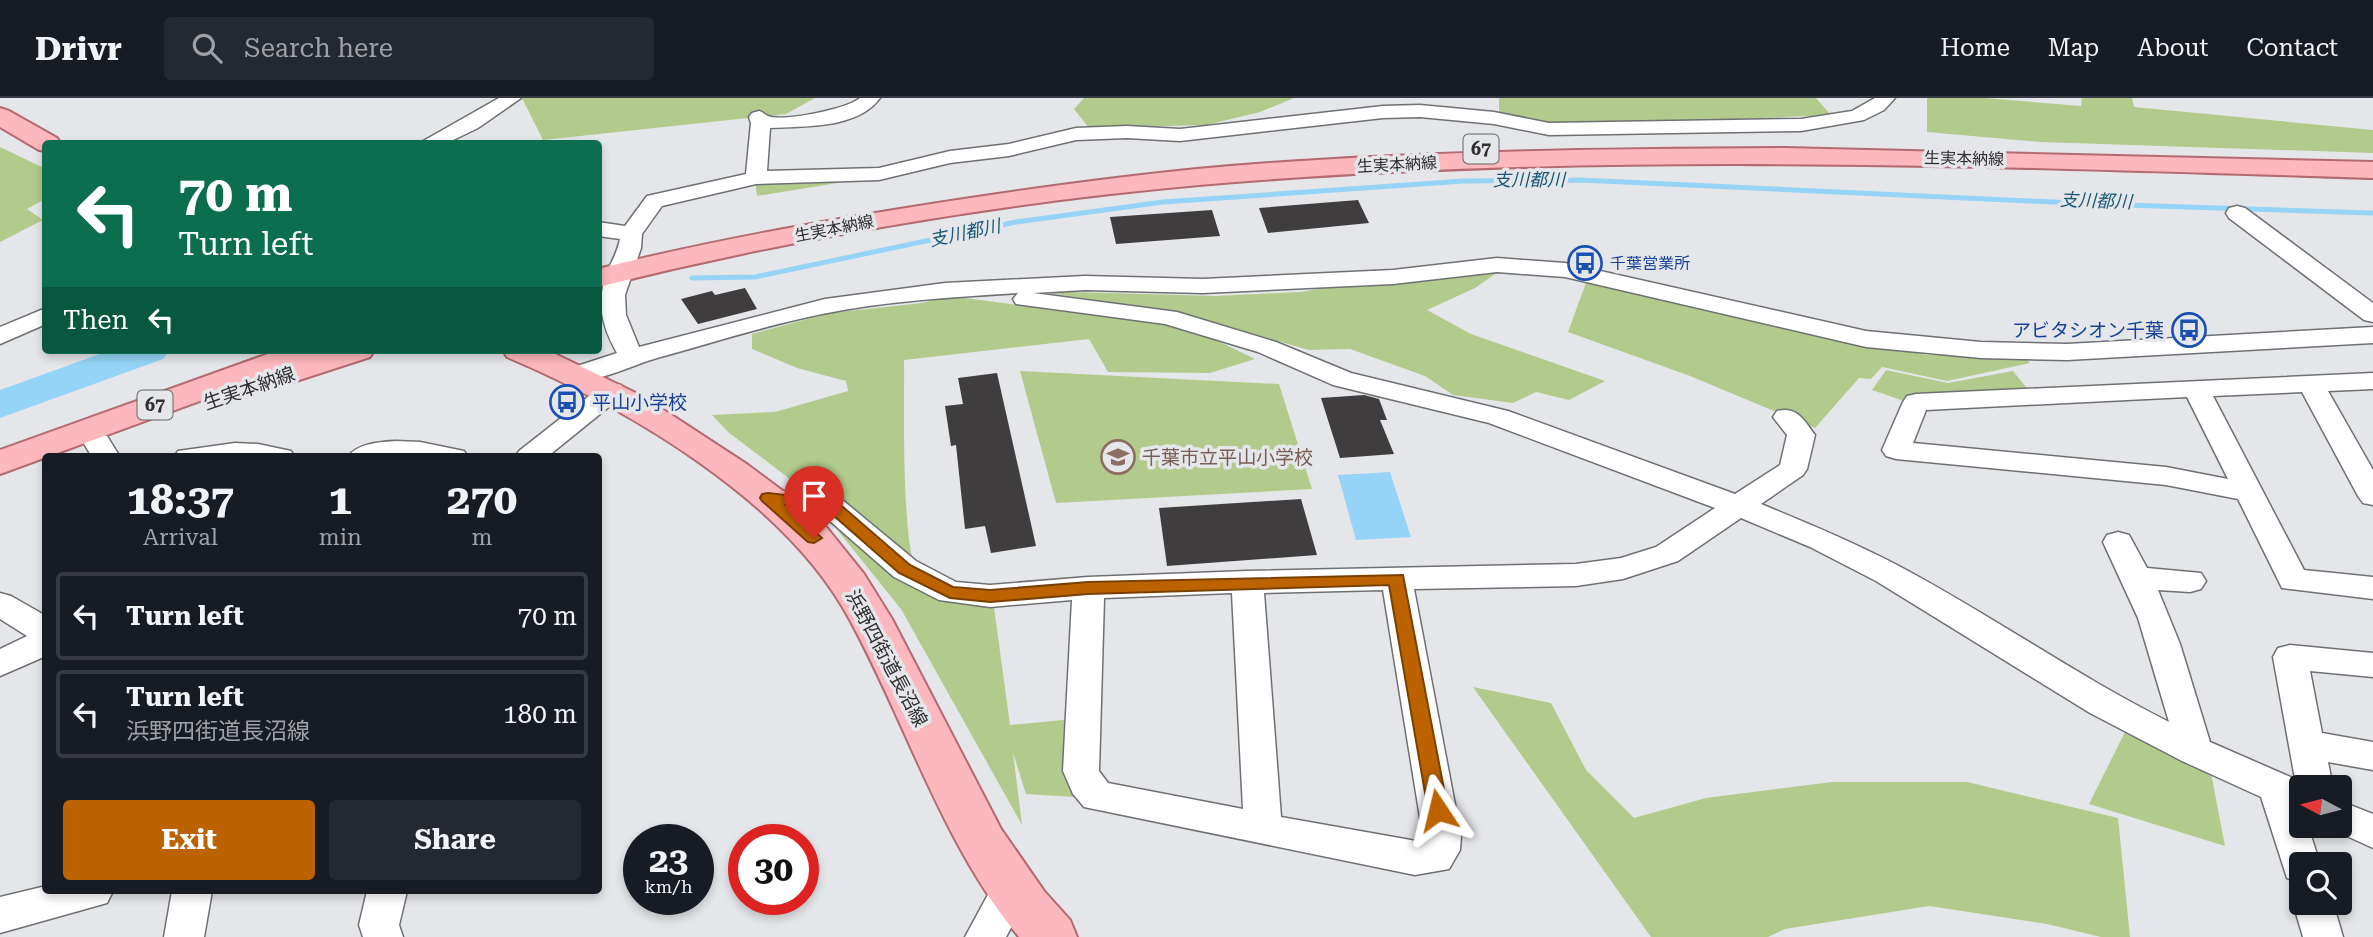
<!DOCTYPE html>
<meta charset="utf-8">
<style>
body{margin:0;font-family:"Roboto Serif","Noto Sans JP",serif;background:#242831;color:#f1f3f6;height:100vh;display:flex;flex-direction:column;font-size:26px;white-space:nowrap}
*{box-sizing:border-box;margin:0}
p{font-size:23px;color:#9ea1a6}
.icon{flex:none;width:38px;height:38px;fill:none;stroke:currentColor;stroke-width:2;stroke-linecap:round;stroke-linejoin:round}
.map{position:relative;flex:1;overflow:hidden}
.drawer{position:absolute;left:42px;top:355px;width:560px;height:441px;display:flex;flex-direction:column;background:#171b24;border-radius:7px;box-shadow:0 4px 10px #0003}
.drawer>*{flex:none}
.top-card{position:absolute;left:42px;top:42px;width:560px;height:214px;border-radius:7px;box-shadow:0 4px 10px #0003;background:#0b6e4f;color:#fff;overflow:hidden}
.needle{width:46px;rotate:277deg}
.tools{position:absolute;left:2289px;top:677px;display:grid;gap:14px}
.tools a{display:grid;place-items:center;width:63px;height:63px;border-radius:7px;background:#171b24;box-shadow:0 4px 10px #0003;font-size:35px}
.speed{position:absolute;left:623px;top:726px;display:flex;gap:14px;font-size:35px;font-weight:700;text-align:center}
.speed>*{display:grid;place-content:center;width:91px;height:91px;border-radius:50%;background:#171b24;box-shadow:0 4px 10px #0003;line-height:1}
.speed small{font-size:18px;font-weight:400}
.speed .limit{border:10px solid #d22;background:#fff;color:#111}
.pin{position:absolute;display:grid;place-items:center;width:60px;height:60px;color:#fff;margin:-72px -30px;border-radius:50% 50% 50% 0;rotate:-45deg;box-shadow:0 0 7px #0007}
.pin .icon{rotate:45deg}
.me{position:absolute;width:77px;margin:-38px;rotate:350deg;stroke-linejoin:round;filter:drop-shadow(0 0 5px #0008)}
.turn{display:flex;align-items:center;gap:24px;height:147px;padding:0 21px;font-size:32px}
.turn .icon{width:91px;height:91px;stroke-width:2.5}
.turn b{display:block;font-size:49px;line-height:60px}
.then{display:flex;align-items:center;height:66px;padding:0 21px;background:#0003;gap:14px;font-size:26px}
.eta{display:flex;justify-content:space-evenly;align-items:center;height:119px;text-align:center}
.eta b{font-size:42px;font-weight:700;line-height:49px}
.cta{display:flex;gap:14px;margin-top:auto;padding:14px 21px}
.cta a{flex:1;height:80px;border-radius:7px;background:#bc6300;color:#fff;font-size:28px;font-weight:700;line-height:80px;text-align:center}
.cta a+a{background:#242831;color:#f1f3f6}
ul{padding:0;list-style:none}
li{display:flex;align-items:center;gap:21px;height:88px;margin:0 14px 10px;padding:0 7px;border:4px solid #363941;border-radius:7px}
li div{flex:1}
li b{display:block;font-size:26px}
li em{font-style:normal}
header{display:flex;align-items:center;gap:42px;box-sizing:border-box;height:98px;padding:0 35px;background:#171b24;border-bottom:2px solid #363941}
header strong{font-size:33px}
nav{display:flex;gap:38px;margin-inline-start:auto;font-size:24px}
.search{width:490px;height:63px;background:#242831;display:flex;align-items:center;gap:18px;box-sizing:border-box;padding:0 24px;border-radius:7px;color:#9ea1a6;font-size:26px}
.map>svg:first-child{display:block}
.green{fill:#b2cb8d}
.water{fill:#95d4f6}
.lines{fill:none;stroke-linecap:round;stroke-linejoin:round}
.stream{stroke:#95d4f6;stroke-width:5}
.river{fill:#95d4f6;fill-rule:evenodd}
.building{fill:#403d3f}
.minor-casing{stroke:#6f7073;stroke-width:3}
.major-casing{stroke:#b36a70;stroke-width:4}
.minor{fill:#fff;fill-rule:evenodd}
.major{fill:#fcb8be;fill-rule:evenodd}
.route{fill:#bc6300;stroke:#7a4000;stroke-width:2}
.labels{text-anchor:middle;stroke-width:7;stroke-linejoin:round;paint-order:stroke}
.far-street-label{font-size:16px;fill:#2f2f31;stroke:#e5e6e9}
.far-transit-label{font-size:16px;fill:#164399;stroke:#e5e6e9;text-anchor:start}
.shield{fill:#e5e6e9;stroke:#666668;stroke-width:2}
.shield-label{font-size:18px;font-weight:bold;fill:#2f2f31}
.far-water-label{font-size:18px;font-style:italic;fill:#1a5976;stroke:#e5e6e9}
.transit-label{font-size:19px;fill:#164399;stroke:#e5e6e9;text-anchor:end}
.street-label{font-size:19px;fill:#2f2f31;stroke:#e5e6e9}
.education-label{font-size:19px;fill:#785e54;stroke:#e5e6e9;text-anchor:start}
</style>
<header>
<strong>Drivr</strong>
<div class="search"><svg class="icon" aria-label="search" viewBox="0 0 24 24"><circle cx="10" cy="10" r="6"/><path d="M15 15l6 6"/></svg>Search here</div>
<nav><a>Home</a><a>Map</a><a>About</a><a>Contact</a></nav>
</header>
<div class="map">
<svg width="2373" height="839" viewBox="0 0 2373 839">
<rect width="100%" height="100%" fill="#e5e6e9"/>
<path class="green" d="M 522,0 L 815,0 L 786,16 L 543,42 Z
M 1084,0 L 1294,0 L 1260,14 L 1206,27 L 1089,30 L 1074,11 Z
M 1499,0 L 1816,0 L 1831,17 L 1712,22 L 1583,36 L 1499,17 Z
M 1927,0 L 1985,0 L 2081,8 L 2082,0 L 2132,0 L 2134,9 L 2373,32 L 2373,55 L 2041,44 L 1927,34 Z
M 0,49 L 46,71 L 45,101 L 27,111 L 43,122 L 0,144 Z
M 856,82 L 757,98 L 755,83 Z
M 1501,172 L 1475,190 L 1427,212 L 1471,236 L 1605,283 L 1569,302 L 1536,294 L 1513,305 L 1453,297 L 1425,278 L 1350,251 L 1309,252 L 1178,214 L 1034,193 L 1216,198 L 1301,194 L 1397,176 Z
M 1587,182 L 1926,257 L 2023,258 L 2030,265 L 1947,283 L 1882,269 L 1871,281 L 1859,280 L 1815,330 L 1690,278 L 1568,234 Z
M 950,198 L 1191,230 L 1255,261 L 1210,275 L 1108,274 L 1089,241 L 904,262 C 905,300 899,466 923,487 C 943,505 969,506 994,509 L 1010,627 L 1084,620 L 1075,699 L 1026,696 L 1013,655 L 1022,727 L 901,511 L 819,409 L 786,378 L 728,334 L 712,317 L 775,314 L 848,293 L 846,283 L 797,270 L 752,251 L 752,236 L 830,215 L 922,205 Z
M 1886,272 L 1948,285 L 2013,273 L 2030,294 L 1910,305 L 1872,292 Z
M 1020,273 L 1279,286 L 1312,391 L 1056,405 Z
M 1473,589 L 1551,605 L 1586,672 L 1634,720 L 1706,700 L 1832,684 L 1967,684 L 2118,720 L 2130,839 L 2101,839 L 2047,826 L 1929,808 L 1785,831 L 1768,839 L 1651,839 Z
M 2130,624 L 2209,664 L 2225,748 L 2089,706 Z"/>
<path class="water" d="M 1390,374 L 1411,439 L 1356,442 L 1338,377 Z"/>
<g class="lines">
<path class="stream" d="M 692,180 L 755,179 L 1016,124 L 1163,104 L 1464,83 L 1581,82 L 2095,106 L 2373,115"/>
<path class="river" d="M 111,252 L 169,252 L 163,261 L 0,320 L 0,292 Z"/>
</g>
<path class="building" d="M 1358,102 L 1369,125 L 1268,135 L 1259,110 Z
M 1212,112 L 1220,138 L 1116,146 L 1110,119 Z
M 745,190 L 757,211 L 698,226 L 681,201 L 712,193 L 715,197 Z
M 997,275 L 1036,448 L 991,455 L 985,428 L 965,431 L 956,347 L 951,348 L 945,308 L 963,306 L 958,280 Z
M 1364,297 L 1379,301 L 1387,322 L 1380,322 L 1394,356 L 1340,360 L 1321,300 Z
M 1301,401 L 1317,457 L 1167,468 L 1159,410 Z"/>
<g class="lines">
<g class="minor-casing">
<path id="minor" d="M 499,0 L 521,0 L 478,30 L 445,46 L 418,46 Z
M 860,0 L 880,0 C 858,31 804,28 770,30 L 767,73 L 879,70 L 950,53 L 1009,46 L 1076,30 L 1127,28 L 1180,31 L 1383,8 L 1420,7 L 1494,14 L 1549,25 L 1801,21 L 1852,13 L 1875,0 L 1895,0 L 1884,12 L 1864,22 L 1801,33 L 1549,37 L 1494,26 L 1420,19 L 1383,20 L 1180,43 L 1127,40 L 1076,42 L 1009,58 L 950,65 L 879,82 L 756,86 L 662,108 L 642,136 L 641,150 L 625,197 L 626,217 L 639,249 L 825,201 L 945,185 L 1085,178 L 1203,181 L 1393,172 L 1497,160 L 1565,165 L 1866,233 L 1981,244 L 2067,246 L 2373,229 L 2373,245 L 2067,262 L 1981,260 L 1866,249 L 1565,179 L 1497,174 L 1393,186 L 1203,195 L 1085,192 L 1033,195 L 1177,214 L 1276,244 L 1351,275 L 1508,313 L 1735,396 L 1780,367 L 1787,337 L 1773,319 L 1777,313 C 1797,308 1804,322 1815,337 L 1807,371 L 1803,377 L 1761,406 C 1807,425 1853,444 1897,467 C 1990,516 2075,577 2169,624 L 2138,520 L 2103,444 L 2107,437 L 2118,434 L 2129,437 L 2147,470 L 2201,475 L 2206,483 L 2201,491 L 2190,494 L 2158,492 L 2180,546 L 2210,644 L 2295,681 L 2273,559 L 2278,550 L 2290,547 L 2373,555 L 2373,579 L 2310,573 L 2322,635 L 2373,644 L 2373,672 L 2328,664 L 2333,690 L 2301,690 L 2301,728 L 2308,728 L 2320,766 L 2301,766 L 2301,785 L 2287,780 L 2261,699 L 2182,663 L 2090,615 L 1876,483 L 1810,449 L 1741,420 L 1678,463 L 1623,481 L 1576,488 L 1414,491 L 1461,738 L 1460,752 L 1449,771 L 1415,777 L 1084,709 L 1073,696 L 1063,673 L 1072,502 L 990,509 L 939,502 L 894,479 L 822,416 L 758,407 L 753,400 L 758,393 L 768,391 L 840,400 L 916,463 L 956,484 L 990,487 L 1088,479 L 1247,473 L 1576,466 L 1621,460 L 1656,449 L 1715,410 L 1489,325 L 1333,287 L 1258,254 L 1165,226 L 1016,206 L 1013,201 L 1018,195 C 953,199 886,203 822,216 C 767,227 712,245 657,260 C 635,266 593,287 571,282 L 567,276 L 571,270 L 617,255 C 601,227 596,203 608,172 C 613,161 618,152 620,141 L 598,138 L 598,124 L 625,128 L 647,98 L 746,76 L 751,25 L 749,19 L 752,15 L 759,13 C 763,14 765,17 768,18 C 783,24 847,11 860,0 ZM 1383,492 L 1423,738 L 1422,744 L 1281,719 L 1264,495 ZM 1232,495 L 1243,711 L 1108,685 L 1099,673 L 1104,500 Z
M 2237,108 L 2245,110 L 2373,205 L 2373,224 L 2364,222 L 2229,120 L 2226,115 L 2229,110 Z
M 46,210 L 46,226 L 0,246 L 0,229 Z
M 2373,275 L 2373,291 L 2328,293 L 2373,372 L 2373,407 L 2363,405 L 2358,398 L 2302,294 L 2213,298 L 2304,472 L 2373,479 L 2373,501 L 2282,490 L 2238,401 L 2166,387 L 1896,361 L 1886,358 L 1882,352 L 1903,304 L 1907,298 L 1916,296 ZM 2187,299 L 2228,381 L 2166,369 L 1913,345 L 1926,312 Z
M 612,285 L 621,287 L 625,293 L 621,299 L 547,359 L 515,359 L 519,353 L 603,287 Z
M 97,335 L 107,338 L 120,359 L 92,359 L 83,344 L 87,338 Z
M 396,343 L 420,344 L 464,353 L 468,359 L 348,359 C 357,345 381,344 396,343 Z
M 235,345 L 258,346 L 291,353 L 295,359 L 174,359 L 178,353 Z
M 0,495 L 11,498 L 46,518 L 46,558 L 0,578 L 0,551 L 27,538 L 0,521 Z
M 2340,703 L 2373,716 L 2373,750 L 2327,729 L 2340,728 Z
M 1011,775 L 1025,780 L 1031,792 L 1006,839 L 965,839 L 997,780 Z
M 46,788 L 46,793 L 113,793 L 107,805 L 0,835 L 0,799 Z
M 2301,792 L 2301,805 L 2333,805 L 2343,839 L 2303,839 L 2293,805 Z
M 172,793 L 212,793 L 204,839 L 164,839 Z
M 367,793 L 407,793 L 399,827 L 403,839 L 363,839 L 359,827 Z"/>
</g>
<g class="major-casing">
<path id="major" d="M 0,10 L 9,13 L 57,40 L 61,46 L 46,46 L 46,53 L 39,52 L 0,29 Z
M 1785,50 L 2373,64 L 2373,80 C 1982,68 1590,53 1199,87 C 998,105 795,140 598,189 L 598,171 C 688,148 779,131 869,116 C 978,98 1087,82 1197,71 C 1392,53 1589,51 1785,50 Z
M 279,252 L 374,252 L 370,259 L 287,286 L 275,283 L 271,277 L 0,376 L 0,352 Z
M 503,252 L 547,252 L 644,299 L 748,367 L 799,405 L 827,430 L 864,476 L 892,521 L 1001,731 L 1044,793 L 1070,822 L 1077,839 L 1019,839 C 942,745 907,627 850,522 C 786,402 629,311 507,259 Z"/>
</g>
<use href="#minor" class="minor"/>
<use href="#major" class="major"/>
</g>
<path class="route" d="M 768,395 L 836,403 L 910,467 L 953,489 L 990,492 L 1088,484 L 1403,477 L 1448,712 L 1445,718 L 1438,721 L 1431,718 L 1428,712 L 1389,487 L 1088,496 L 990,504 L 950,500 L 899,475 L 826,411 L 786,407 L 822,440 L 814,445 L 808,444 L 762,403 L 760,400 L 762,396 Z"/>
<defs>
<g id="bus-ring" transform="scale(1.75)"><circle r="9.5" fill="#e5e6e9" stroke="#1a4fb4" stroke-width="1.5"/><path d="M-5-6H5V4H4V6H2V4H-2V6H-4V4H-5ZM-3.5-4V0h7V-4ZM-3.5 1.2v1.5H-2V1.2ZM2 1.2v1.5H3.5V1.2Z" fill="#1a4fb4"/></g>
<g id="school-ring" transform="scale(1.75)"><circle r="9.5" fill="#e5e6e9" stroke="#8d6e63" stroke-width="1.5"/><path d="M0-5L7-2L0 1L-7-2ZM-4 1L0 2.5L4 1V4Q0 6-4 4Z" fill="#8d6e63"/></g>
</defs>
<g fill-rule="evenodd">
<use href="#bus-ring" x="1585" y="165"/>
<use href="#bus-ring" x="2189" y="232"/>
<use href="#bus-ring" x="567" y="304"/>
<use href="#school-ring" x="1118" y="359"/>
</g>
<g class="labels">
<g class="far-street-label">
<text transform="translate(1964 60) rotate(1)" y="6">生実本納線</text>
<text transform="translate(1397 66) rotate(-3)" y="6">生実本納線</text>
<text transform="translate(834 130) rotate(-11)" y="6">生実本納線</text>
</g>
<g class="far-transit-label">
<text x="1610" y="171">千葉営業所</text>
</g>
<g class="shield">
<rect x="1463.5" y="36.5" width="35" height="29" rx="5"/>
<rect x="137.5" y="292.5" width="35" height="29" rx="5"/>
</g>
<g class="shield-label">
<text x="1481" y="57">67</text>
<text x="155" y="313">67</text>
</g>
<g class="far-water-label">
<text x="1529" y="88">支川都川</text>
<text transform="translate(2096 103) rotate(2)" y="6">支川都川</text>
<text transform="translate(965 135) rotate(-12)" y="6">支川都川</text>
</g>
<g class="transit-label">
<text x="2164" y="239">アビタシオン千葉</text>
<text x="592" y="311" text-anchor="start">平山小学校</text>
</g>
<g class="street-label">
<text transform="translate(249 290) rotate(-19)" y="7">生実本納線</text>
<text transform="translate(887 560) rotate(62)" y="7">浜野四街道長沼線</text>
</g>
<g class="education-label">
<text x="1142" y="366">千葉市立平山小学校</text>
</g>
</g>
</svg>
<div class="tools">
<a><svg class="needle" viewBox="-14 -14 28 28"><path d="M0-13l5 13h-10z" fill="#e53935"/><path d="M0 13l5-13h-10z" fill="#9ea1a6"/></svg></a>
<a><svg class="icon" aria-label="search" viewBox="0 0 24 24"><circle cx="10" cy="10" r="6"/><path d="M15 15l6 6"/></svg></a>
</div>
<div class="speed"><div>23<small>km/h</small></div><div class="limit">30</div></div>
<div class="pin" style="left:814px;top:440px;background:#d93025"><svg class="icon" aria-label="arrive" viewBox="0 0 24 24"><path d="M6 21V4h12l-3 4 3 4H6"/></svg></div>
<svg class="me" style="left:1438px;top:712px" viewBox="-20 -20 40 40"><path d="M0-17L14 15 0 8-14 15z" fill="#bc6300" stroke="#fff" stroke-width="4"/></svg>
<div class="top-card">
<div class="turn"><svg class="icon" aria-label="left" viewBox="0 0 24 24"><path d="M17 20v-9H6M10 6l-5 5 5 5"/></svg><div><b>70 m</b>Turn left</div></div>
<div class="then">Then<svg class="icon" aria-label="left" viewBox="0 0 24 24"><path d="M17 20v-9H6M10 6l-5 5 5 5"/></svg></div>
</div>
<section class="drawer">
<div class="eta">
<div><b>18:37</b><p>Arrival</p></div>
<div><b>1</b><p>min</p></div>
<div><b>270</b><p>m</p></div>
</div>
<ul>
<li><svg class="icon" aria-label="left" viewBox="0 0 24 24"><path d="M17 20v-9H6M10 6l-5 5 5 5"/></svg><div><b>Turn left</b></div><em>70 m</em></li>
<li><svg class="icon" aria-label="left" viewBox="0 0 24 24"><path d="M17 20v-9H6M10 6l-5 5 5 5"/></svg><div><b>Turn left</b><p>浜野四街道長沼線</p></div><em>180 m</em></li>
</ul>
<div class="cta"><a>Exit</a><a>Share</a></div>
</section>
</div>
